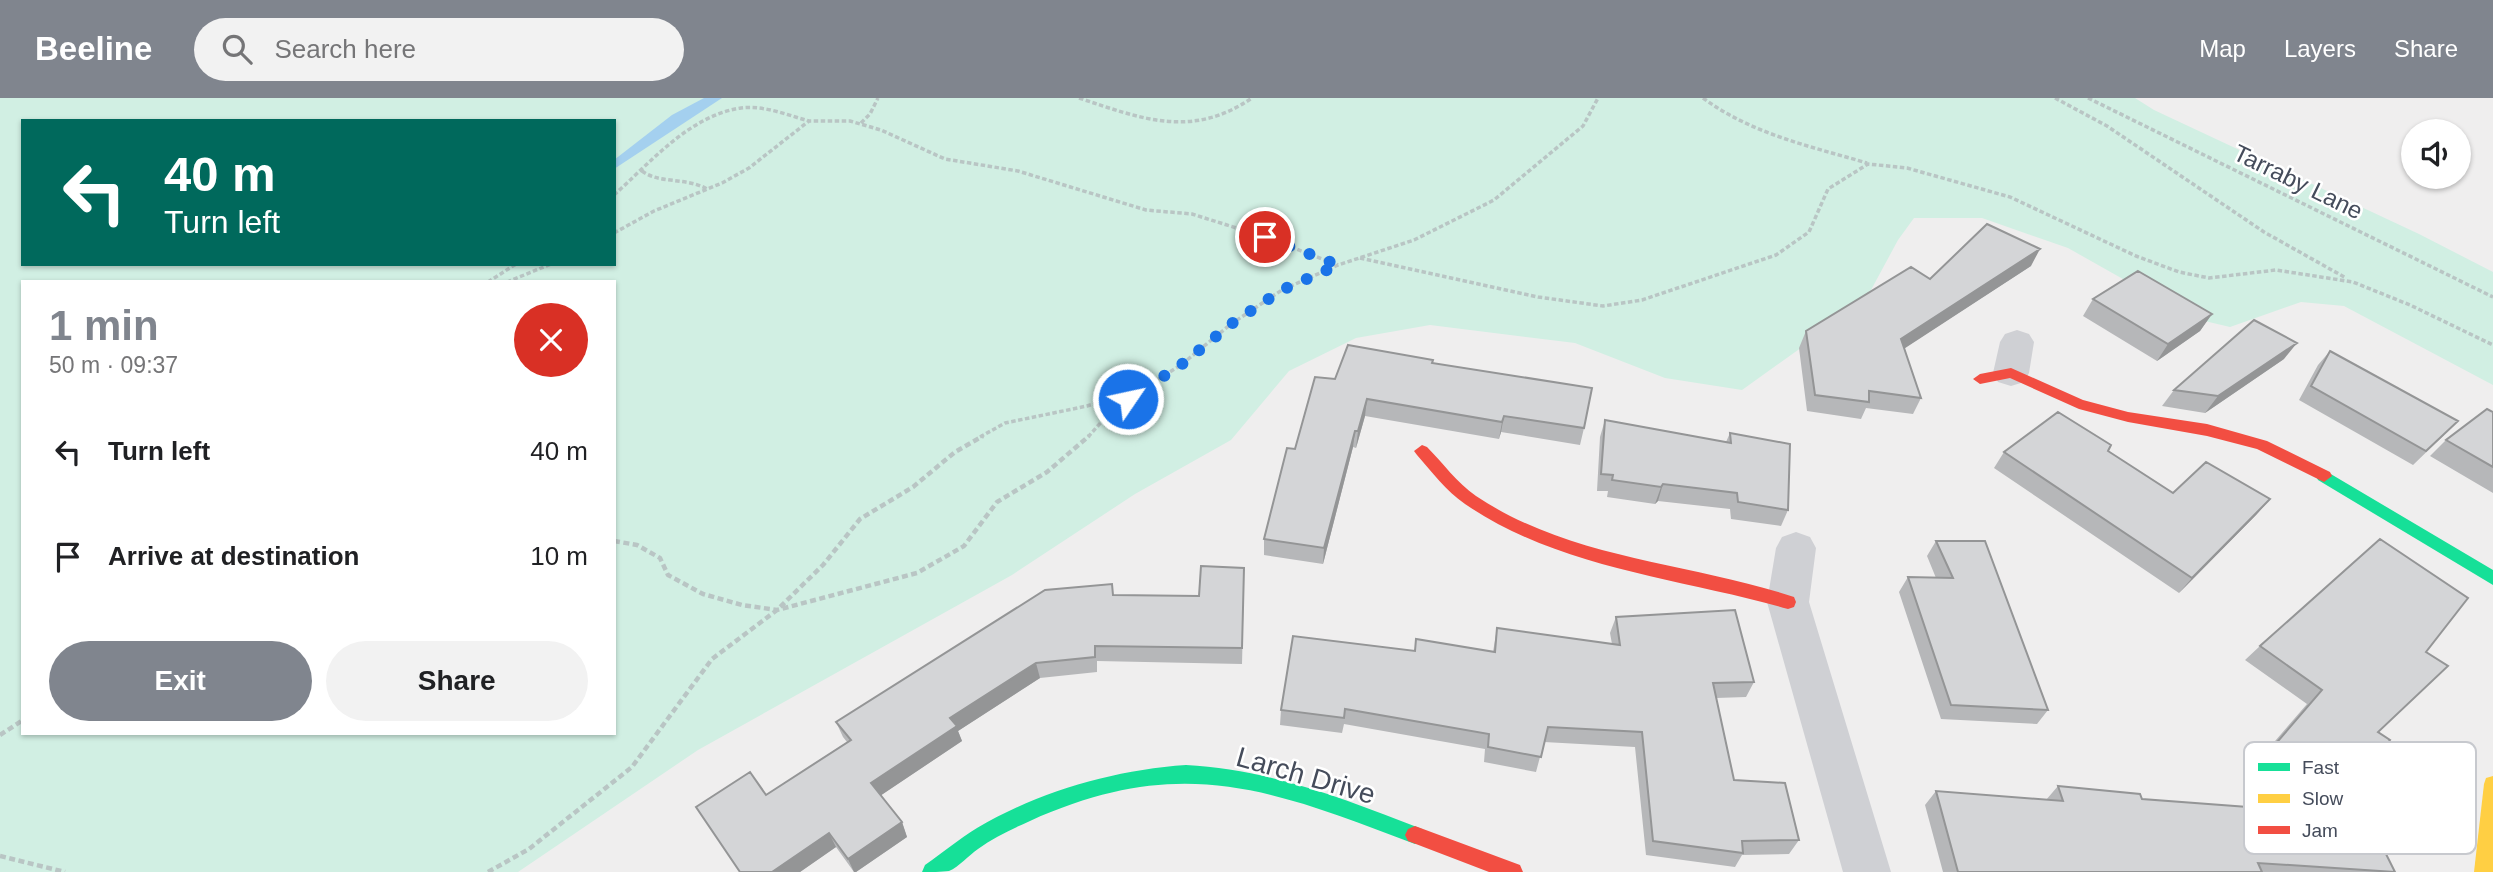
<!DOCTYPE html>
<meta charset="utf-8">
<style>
body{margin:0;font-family:Arial,sans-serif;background:#f2f2f2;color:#202124;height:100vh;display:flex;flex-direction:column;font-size:26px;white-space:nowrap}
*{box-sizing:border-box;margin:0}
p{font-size:23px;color:#757577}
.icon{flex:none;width:38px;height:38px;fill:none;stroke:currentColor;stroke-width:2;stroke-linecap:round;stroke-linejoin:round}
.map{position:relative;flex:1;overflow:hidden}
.details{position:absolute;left:21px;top:182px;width:595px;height:455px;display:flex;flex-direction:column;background:#fff;border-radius:0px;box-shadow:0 2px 5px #0004}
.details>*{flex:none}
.hud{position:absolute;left:21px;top:21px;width:595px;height:147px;border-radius:0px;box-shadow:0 2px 5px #0004;background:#00695c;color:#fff;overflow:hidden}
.tools{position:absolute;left:2401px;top:21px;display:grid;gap:14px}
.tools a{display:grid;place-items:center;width:70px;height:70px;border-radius:50%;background:#fff;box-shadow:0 2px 5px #0004;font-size:35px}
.pin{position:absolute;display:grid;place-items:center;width:60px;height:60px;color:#fff;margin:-30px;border:4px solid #fff;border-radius:50%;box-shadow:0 2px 7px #0007}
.me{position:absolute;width:77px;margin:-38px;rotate:56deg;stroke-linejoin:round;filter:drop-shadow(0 0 5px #0008)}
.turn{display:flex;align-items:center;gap:24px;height:147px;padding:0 28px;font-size:32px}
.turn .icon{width:91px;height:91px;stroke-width:2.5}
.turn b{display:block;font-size:49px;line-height:60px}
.round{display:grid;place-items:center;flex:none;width:74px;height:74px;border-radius:37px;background:#f2f2f2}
.overview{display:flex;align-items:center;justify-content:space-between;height:119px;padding:0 28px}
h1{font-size:42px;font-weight:600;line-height:52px;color:#80858e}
.button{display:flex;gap:14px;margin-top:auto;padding:14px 28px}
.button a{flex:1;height:80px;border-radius:42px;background:#80858e;color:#fff;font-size:28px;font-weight:600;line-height:80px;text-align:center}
.button a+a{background:#f2f2f2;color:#202124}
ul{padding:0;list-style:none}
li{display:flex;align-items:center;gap:21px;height:105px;padding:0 28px}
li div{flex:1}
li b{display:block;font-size:26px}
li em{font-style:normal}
header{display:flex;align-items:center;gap:42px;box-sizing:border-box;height:98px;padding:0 35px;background:#80858e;color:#fff}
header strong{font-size:33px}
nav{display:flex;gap:38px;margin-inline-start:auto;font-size:24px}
.search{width:490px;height:63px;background:#f2f2f2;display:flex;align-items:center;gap:18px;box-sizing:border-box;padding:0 24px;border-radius:38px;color:#757577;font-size:26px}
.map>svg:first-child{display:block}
.green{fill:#d1efe3;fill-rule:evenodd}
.water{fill:#a4d0ef}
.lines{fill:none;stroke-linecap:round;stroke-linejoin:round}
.path-far1{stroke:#b9c5c4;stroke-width:3.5;stroke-dasharray:4.5 2.5;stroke-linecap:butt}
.path{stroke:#b9c5c4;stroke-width:4.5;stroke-dasharray:6 3.5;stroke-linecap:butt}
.street{fill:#cfd0d4;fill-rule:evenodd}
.fast{fill:#16e098;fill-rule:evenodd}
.slow{fill:#ffcf43;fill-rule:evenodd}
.jam{fill:#f24e42;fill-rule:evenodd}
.wall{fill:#b6b7b9}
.shaded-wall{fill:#949596}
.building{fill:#d4d5d7;stroke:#949596;stroke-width:2}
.route{stroke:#1a73e8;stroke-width:12;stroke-dasharray:0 21.6}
.labels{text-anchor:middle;stroke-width:5;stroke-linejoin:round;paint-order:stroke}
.street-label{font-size:24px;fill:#454c5b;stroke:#fff}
.near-street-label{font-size:28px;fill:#454c5b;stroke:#fff}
.key{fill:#fff;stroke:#c7c9ce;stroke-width:2}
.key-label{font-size:19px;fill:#454c5b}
</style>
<header>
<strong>Beeline</strong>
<div class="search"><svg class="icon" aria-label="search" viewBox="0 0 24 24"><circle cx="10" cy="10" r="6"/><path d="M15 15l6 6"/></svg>Search here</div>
<nav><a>Map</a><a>Layers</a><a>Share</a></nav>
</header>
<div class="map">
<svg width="2493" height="774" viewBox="0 0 2493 774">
<rect width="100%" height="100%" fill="#efeeee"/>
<path class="green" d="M 0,0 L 2135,0 L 2154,12 L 2419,136 L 2493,174 L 2493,287 L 2344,208 L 2301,204 L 2230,229 L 2192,220 L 2068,150 L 1982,120 L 1914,120 L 1898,142 L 1871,192 L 1826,232 L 1742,292 L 1665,280 L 1575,245 L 1430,227 L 1356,240 L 1289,273 L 1231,342 L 1135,396 L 1012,477 L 698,652 L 518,774 L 0,774 ZM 23,23 L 614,23 L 614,166 L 23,166 ZM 23,184 L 614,184 L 614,635 L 23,635 Z"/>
<path class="water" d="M 704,0 L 722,0 L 614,71 L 614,62 L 672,17 Z"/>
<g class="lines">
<path class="path-far1" d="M 1079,0 C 1142,21 1192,41 1252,0
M 1703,0 C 1752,36 1809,48 1867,65
M 2055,0 L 2107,28 L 2264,134 L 2346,180
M 2088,0 L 2493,199
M 861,25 L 870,16 L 878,0
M 642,73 C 659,86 686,79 707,91
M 614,97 C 650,65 690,17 741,10 C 764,7 787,17 809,23
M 614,135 L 654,113 L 722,85 L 749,70 L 809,23 L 850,23 L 881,32 L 945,61 L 1018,73 L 1146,112 L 1192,116 L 1265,139 L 1338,167
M 1360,160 L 1538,199 L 1603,208 L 1642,202 L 1776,157 L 1809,134 L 1828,91 L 1868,66 L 1907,70 L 2010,99 L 2136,158 L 2179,174 L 2209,180 L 2276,172 L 2353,184 L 2410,207 L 2493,247
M 488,184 L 516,166
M 507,184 L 551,166
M 980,339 L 1005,325 L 1087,308 L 1144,290 L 1181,267 L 1231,226 L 1282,192 L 1338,167 L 1414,142 L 1494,102 L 1583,28 L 1598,0
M 1088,339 L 1112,312 L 1139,294"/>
<path class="path" d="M 614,443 L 637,447 L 660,460 L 668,477 L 703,496 L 742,507 L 777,512 L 917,475 L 964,448 L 997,404 L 1047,374 L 1089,338
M 0,637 L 23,622
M 0,758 L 65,774
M 488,774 L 529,751 L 632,669 L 712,561 L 777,512 L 823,467 L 860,421 L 913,389 L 955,354 L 983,338"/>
<path class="street" d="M 2017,232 L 2029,236 L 2034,244 L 2029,275 L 2024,284 L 2011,288 L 1998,284 L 1993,275 L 2000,244 L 2005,236 Z
M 1796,434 L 1810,439 L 1816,450 L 1809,504 L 1891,774 L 1843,774 L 1767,504 L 1776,450 L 1782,439 Z"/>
<path class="fast" d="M 2324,372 L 2493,472 L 2493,487 L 2318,382 L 2316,378 Z
M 1186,667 C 1269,671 1345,701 1422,731 L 1425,737 L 1422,743 L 1415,746 C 1270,691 1181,655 1030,723 C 1012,731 994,739 978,751 C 969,757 959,769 949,773 C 942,774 930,774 922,774 L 925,767 C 942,755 959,741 977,730 C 1040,693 1114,672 1186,667 Z"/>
<path class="slow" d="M 2493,678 L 2493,774 L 2474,774 L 2484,686 L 2486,680 Z"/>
<path class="jam" d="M 2011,270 L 2083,302 L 2128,314 L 2207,326 L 2267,343 L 2330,374 L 2332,378 L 2324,384 L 2257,351 L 2207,338 L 2128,324 L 2079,311 L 2010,280 L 1980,286 L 1973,281 L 1980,276 Z
M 1422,347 L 1427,349 C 1443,365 1457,385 1476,398 C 1572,462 1688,464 1794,499 L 1796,504 L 1794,509 L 1788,511 C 1680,480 1560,471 1465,406 C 1446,393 1432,374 1417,357 L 1414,353 Z
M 1415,728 L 1520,767 L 1523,774 L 1489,774 L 1408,743 L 1405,737 L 1408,731 Z"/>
</g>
<path class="wall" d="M 2031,168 L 1904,250 L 1921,300 L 1913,316 L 1866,310 L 1861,321 L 1807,313 L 1799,250 L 1806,233 L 1930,181 Z
M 2093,201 L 2212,216 L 2200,233 L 2157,263 L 2083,218 Z
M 2330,253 L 2444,337 L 2413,367 L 2299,302 L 2318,267 Z
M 2284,261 L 2205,315 L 2162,308 L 2174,292 Z
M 1433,265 L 1584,330 L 1580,347 L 1501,334 L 1499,341 L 1365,318 L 1356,350 L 1353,349 L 1323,466 L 1264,457 L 1264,441 L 1295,351 L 1335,281 Z
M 2493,314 L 2493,395 L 2430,358 L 2446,342 Z
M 1605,322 L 1726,344 L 1730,335 L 1788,412 L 1781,428 L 1731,421 L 1730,411 L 1658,403 L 1655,406 L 1607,399 L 1608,393 L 1597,393 L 1600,339 Z
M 2108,353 L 2173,395 L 2270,401 L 2256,417 L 2179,495 L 1994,370 L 2004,354 Z
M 1936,443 L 2048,612 L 2037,626 L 1941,621 L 1899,494 L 1908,479 L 1936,480 L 1927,458 Z
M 1244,486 L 1242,566 L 1097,563 L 1097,574 L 1040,580 L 958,633 L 962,643 L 881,697 L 902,724 L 907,739 L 856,774 L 854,774 L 836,749 L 800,774 L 739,774 L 766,697 L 847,644 L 843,639 L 836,624 L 1114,497 L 1199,498 Z
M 1616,519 L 1754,584 L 1746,599 L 1716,600 L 1734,682 L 1799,742 L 1789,756 L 1742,757 L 1735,769 L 1646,757 L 1635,649 L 1544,644 L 1536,674 L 1484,664 L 1485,651 L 1344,626 L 1342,635 L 1280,627 L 1281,612 L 1415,553 L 1493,554 L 1497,530 L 1612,546 L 1610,535 Z
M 2260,548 L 2426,554 L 2378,634 L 2383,651 L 2369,716 L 2366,718 L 2394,774 L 1943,774 L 1925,707 L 1936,693 L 2046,702 L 2058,688 L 2142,701 L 2332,716 L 2257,664 L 2307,606 L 2245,562 Z"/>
<path class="shaded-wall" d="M 2040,151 L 2031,168 L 1893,258 L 1901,241 Z
M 2212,216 L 2200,233 L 2157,263 L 2168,246 Z
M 2297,245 L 2284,261 L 2205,315 L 2218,298 Z
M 1367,301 L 1365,318 L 1356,350 L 1358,333 Z
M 1504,318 L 1501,334 L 1499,341 L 1502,324 Z
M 1355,333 L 1353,349 L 1323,466 L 1324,450 Z
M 1663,386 L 1658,403 L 1655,406 L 1661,389 Z
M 2270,401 L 2256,417 L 2179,495 L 2192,480 Z
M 1036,565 L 1040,580 L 958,633 L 962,643 L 877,700 L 871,685 L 950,620 Z
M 902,724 L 907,739 L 856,774 L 854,774 L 848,761 Z
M 829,735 L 836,749 L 800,774 L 772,774 Z"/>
<path class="building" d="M 1987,126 L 2040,151 L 1901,241 L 1921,300 L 1869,293 L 1869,304 L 1815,297 L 1806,233 L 1911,169 L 1930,181 Z
M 2138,173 L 2212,216 L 2168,246 L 2093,201 Z
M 2254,222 L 2297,245 L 2218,298 L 2174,292 Z
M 1348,247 L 1433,262 L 1432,265 L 1592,290 L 1584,330 L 1504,318 L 1502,324 L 1367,301 L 1358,333 L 1355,333 L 1324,450 L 1264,441 L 1287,350 L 1295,351 L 1315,279 L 1335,281 Z
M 2330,253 L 2458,323 L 2426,353 L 2311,288 Z
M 2487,311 L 2493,314 L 2493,369 L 2446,342 Z
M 2058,314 L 2111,347 L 2108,353 L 2173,395 L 2206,364 L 2270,401 L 2192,480 L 2004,354 Z
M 1605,322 L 1731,345 L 1730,335 L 1790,346 L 1788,412 L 1738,404 L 1737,395 L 1663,386 L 1661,389 L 1612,382 L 1613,377 L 1601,376 Z
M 2380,441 L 2468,500 L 2426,554 L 2448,568 L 2378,634 L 2390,642 L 2383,651 L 2406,666 L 2369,716 L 2272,650 L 2322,592 L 2260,548 Z
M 1936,443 L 1985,443 L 2048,612 L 1951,607 L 1908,479 L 1953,480 Z
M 1201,468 L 1244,470 L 1242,550 L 1095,548 L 1095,559 L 1036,565 L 950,620 L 957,628 L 871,685 L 902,724 L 848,761 L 829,735 L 772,774 L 740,774 L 696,709 L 750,674 L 766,697 L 851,642 L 836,624 L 1045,492 L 1112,486 L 1113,497 L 1199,498 Z
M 1735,512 L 1754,584 L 1713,585 L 1734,682 L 1785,685 L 1799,742 L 1742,743 L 1743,755 L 1653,743 L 1642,634 L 1548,629 L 1541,659 L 1488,649 L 1489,636 L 1345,611 L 1344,620 L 1281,612 L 1293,538 L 1415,553 L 1416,541 L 1495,554 L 1497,530 L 1620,547 L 1616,519 Z
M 2058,688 L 2140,696 L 2142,701 L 2367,718 L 2395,774 L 2258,765 L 2262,774 L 1958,774 L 1936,693 L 2063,703 Z"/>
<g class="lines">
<path class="route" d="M 1128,301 L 1181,267 L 1231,226 L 1282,192 L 1338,167 L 1265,139"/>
</g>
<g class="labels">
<g class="street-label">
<text transform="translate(2298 84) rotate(26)" y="8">Tarraby Lane</text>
</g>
<g class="near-street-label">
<text transform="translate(1306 677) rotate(16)" y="10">Larch Drive</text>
</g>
</g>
<rect x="2244" y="644" width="232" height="112" rx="10" class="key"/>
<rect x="2258" y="665" width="32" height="8" fill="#16e098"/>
<rect x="2258" y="696" width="32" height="9" fill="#ffcf43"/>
<rect x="2258" y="728" width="32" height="8" fill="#f24e42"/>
<g class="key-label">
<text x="2302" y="676">Fast</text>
<text x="2302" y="707">Slow</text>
<text x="2302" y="739">Jam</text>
</g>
</svg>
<div class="tools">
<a><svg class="icon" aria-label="sound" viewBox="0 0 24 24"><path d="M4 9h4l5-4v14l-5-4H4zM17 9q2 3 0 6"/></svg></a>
</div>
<div class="pin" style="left:1265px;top:139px;background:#d93025"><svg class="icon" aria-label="arrive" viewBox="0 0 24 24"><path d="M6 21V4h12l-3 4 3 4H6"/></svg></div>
<svg class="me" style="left:1128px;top:301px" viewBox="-20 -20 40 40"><circle r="17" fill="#1a73e8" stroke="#fff" stroke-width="3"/><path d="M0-11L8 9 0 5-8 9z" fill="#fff"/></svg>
<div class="hud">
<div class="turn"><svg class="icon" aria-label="left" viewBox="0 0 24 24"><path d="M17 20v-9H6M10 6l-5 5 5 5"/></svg><div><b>40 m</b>Turn left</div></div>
</div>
<section class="details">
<div class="overview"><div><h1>1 min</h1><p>50 m · 09:37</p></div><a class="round" style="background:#d93025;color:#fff"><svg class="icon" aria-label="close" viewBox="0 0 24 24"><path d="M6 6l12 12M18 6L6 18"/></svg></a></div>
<ul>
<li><svg class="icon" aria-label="left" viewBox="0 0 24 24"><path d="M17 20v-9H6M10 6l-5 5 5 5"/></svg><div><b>Turn left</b></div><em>40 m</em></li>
<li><svg class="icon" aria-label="arrive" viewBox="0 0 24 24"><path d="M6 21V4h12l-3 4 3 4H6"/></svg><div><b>Arrive at destination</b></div><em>10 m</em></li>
</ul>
<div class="button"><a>Exit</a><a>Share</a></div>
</section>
</div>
